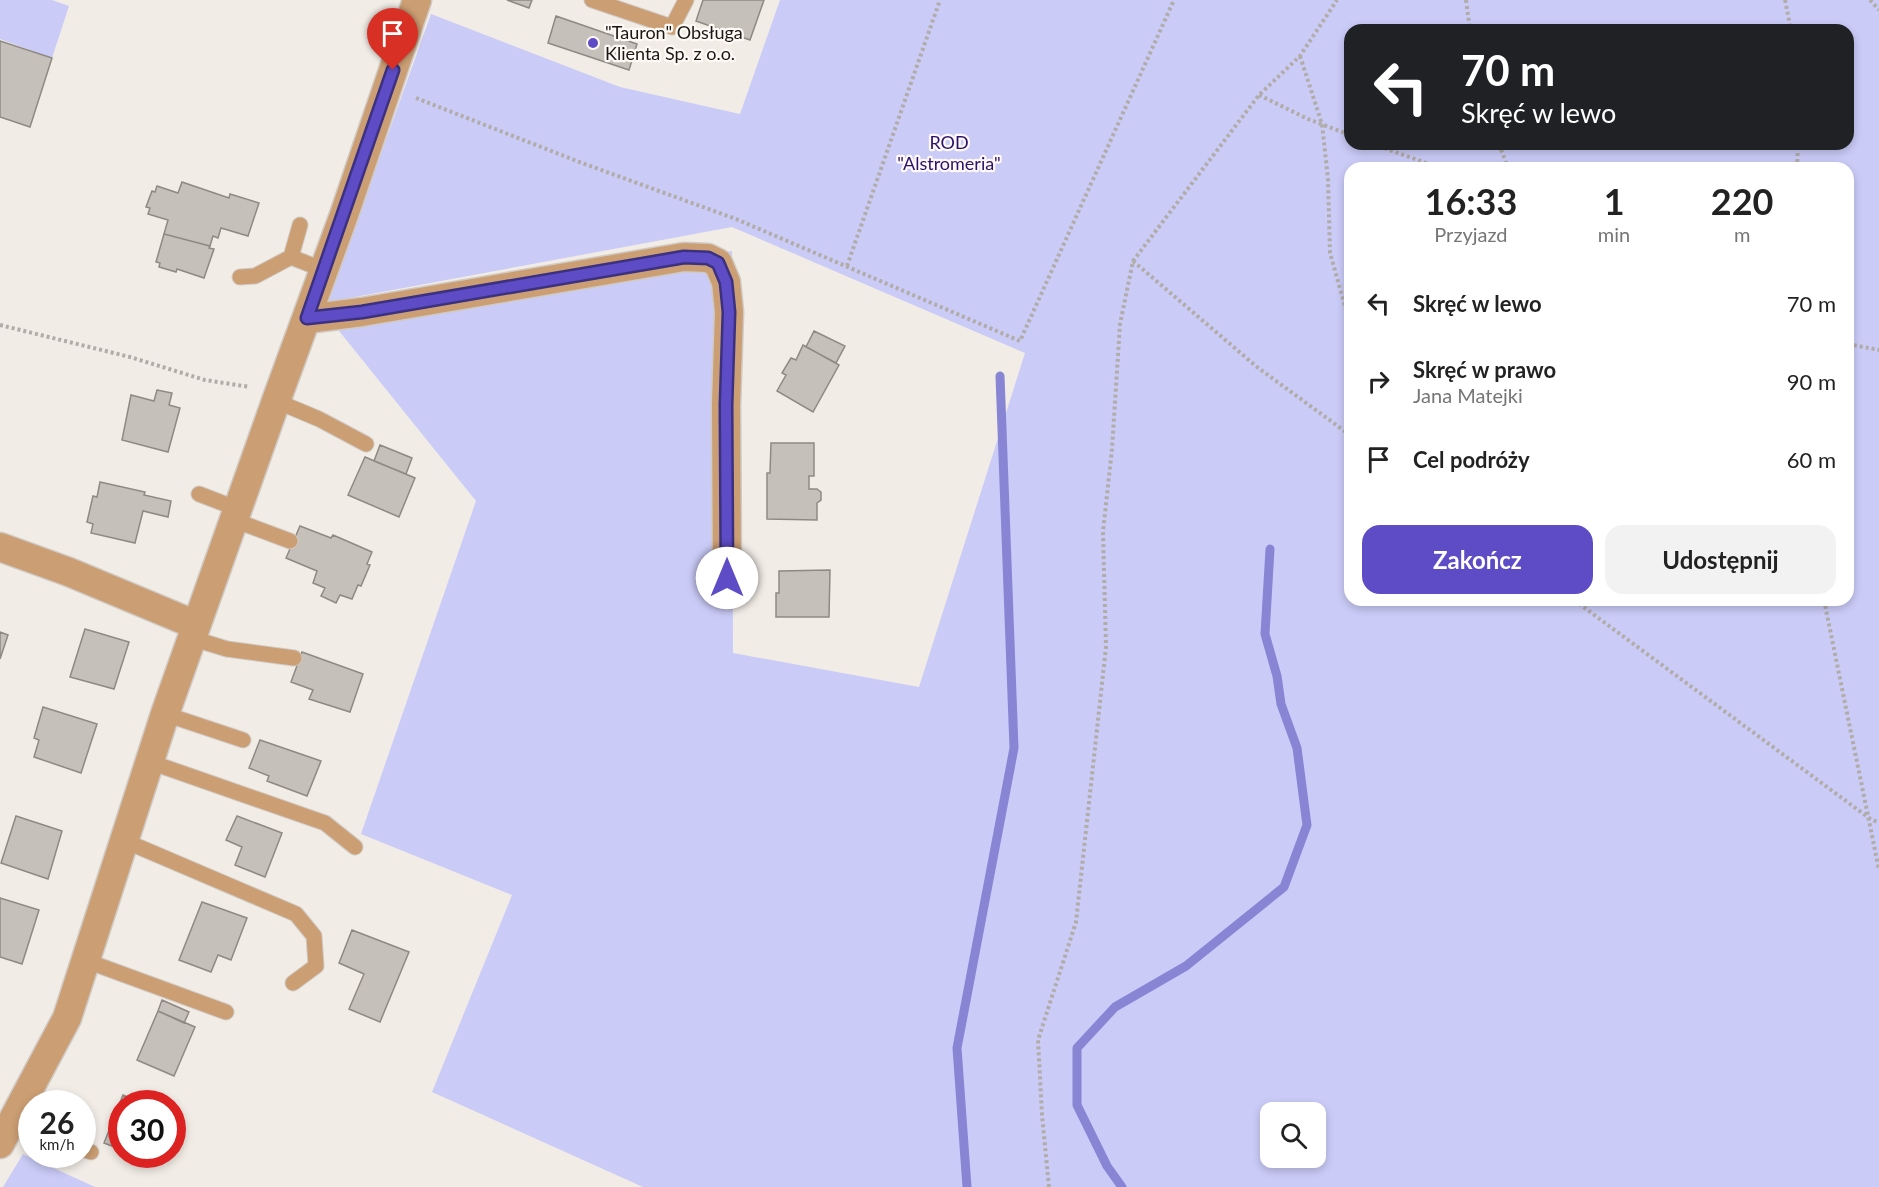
<!DOCTYPE html>
<html lang="pl">
<meta charset="utf-8">
<style>
body{margin:0;font-family:Lato,sans-serif;background:#f2f2f2;color:#222;height:100vh;display:flex;flex-direction:column;font-size:22px;white-space:nowrap}
*{box-sizing:border-box;margin:0}
p{font-size:20px;color:#767676}
.icon{flex:none;width:33px;height:33px;fill:none;stroke:currentColor;stroke-width:2;stroke-linecap:round;stroke-linejoin:round}
.map{position:relative;flex:1;overflow:hidden}
.sheet{position:absolute;left:1344px;top:162px;width:510px;height:444px;display:flex;flex-direction:column;background:#fff;border-radius:18px;box-shadow:0 3px 9px #0003}
.sheet>*{flex:none}
.guide{position:absolute;left:1344px;top:24px;width:510px;height:126px;border-radius:18px;box-shadow:0 3px 9px #0003;background:#202124;color:#fff;overflow:hidden}
.controls{position:absolute;left:1260px;top:1102px;display:grid;gap:12px}
.controls a{display:grid;place-items:center;width:66px;height:66px;border-radius:12px;background:#fff;box-shadow:0 3px 9px #0003;font-size:30px}
.speed{position:absolute;left:18px;top:1090px;display:flex;gap:12px;font-size:30px;font-weight:700;text-align:center}
.speed>*{display:grid;place-content:center;width:78px;height:78px;border-radius:50%;background:#fff;box-shadow:0 3px 9px #0003;line-height:1}
.speed small{font-size:15px;font-weight:400}
.speed .limit{border:9px solid #d22;background:#fff;color:#111}
.pin{position:absolute;display:grid;place-items:center;width:51px;height:51px;color:#fff;margin:-62px -26px;border-radius:50% 50% 50% 0;rotate:-45deg;box-shadow:0 0 6px #0007}
.pin .icon{rotate:45deg}
.me{position:absolute;width:66px;margin:-33px;rotate:0deg;stroke-linejoin:round;filter:drop-shadow(0 0 4px #0008)}
.turn{display:flex;align-items:center;gap:21px;height:126px;padding:0 18px;font-size:27px}
.turn .icon{width:78px;height:78px;stroke-width:2.5}
.turn b{display:block;font-size:42px;line-height:51px}
.eta{display:flex;justify-content:space-evenly;align-items:center;height:102px;text-align:center}
.eta b{font-size:36px;font-weight:700;line-height:42px}
.action{display:flex;gap:12px;margin-top:auto;padding:12px 18px}
.action a{flex:1;height:69px;border-radius:18px;background:#5d4cc5;color:#fff;font-size:24px;font-weight:700;line-height:69px;text-align:center}
.action a+a{background:#f2f2f2;color:#222}
ul{padding:0;list-style:none}
li{display:flex;align-items:center;gap:18px;height:78px;padding:0 18px}
li div{flex:1}
li b{display:block;font-size:22px}
li em{font-style:normal}
.map>svg:first-child{display:block}
.green{fill:#cacbf7;fill-rule:evenodd}
.lines{fill:none;stroke-linecap:round;stroke-linejoin:round}
.stream{stroke:#8885d4;stroke-width:9}
.building{fill:#c6c0ba;stroke:#8f8984;stroke-width:1.5}
.service-casing{stroke:#cfcac5;stroke-width:17}
.minor-casing{stroke:#cfcac5;stroke-width:31}
.path{stroke:#b1aca7;stroke-width:4;stroke-dasharray:3 3;stroke-linecap:butt}
.service{stroke:#cc9e73;stroke-width:15}
.minor{stroke:#cc9e73;stroke-width:28}
.route-casing{stroke:#3c3180;stroke-width:15}
.route{stroke:#5d4cc5;stroke-width:10}
.poi-dot{fill:#5d4cc5;stroke:#fef9f5;stroke-width:2}
.labels{text-anchor:middle;stroke-width:4.5;stroke-linejoin:round;paint-order:stroke}
.poi-label{font-size:18px;fill:#1a1816;stroke:#fef9f5;text-anchor:start}
.park-label{font-size:18px;fill:#29116e;stroke:#fef9f5}
</style>
<div class="map">
<svg width="1879" height="1187" viewBox="0 0 1879 1187">
<rect width="100%" height="100%" fill="#f2ece6"/>
<path class="green" d="M 0,0 L 52,0 L 69,6 L 52,58 L 0,39 Z
M 780,0 L 1879,0 L 1879,1187 L 643,1187 L 432,1092 L 512,895 L 361,834 L 476,501 L 331,321 L 732,251 L 733,653 L 919,687 L 1025,353 L 732,227 L 328,302 L 431,14 L 620,87 L 740,114 ZM 1350,30 L 1848,30 L 1848,144 L 1350,144 ZM 1350,168 L 1848,168 L 1848,600 L 1350,600 ZM 1270,1113 L 1316,1113 L 1316,1158 L 1270,1158 Z
M 23,1154 L 95,1187 L 3,1187 Z"/>
<g class="lines">
<path class="stream" d="M 967,1187 L 957,1048 L 1014,748 L 1000,376
M 1122,1187 L 1107,1166 L 1077,1105 L 1077,1048 L 1115,1007 L 1186,966 L 1284,887 L 1307,825 L 1297,748 L 1281,704 L 1277,676 L 1265,634 L 1270,549"/>
</g>
<path class="building" d="M 507,0 L 532,0 L 529,8 Z
M 703,0 L 764,0 L 750,40 L 696,21 Z
M 556,16 L 637,44 L 629,70 L 548,43 Z
M 0,41 L 52,58 L 30,127 L 0,117 Z
M 182,182 L 229,198 L 230,194 L 259,203 L 248,236 L 221,228 L 218,238 L 213,236 L 210,246 L 164,234 L 168,220 L 148,214 L 150,208 L 146,207 L 152,191 L 155,192 L 157,186 L 178,193 Z
M 164,234 L 210,246 L 209,248 L 214,249 L 204,278 L 177,269 L 176,272 L 159,267 L 160,263 L 156,262 Z
M 814,331 L 845,346 L 836,363 L 806,347 Z
M 803,345 L 839,365 L 813,412 L 777,391 L 786,375 L 782,373 L 791,358 L 796,360 Z
M 157,390 L 172,393 L 169,405 L 180,408 L 168,452 L 122,440 L 131,395 L 154,401 Z
M 771,443 L 814,443 L 814,476 L 809,476 L 809,489 L 817,489 L 821,492 L 821,500 L 817,503 L 817,520 L 767,519 L 767,473 L 770,473 Z
M 380,445 L 412,458 L 406,474 L 374,461 Z
M 365,457 L 415,478 L 399,517 L 348,495 Z
M 100,482 L 145,492 L 144,495 L 171,501 L 168,517 L 143,511 L 135,543 L 91,533 L 93,524 L 87,522 L 93,496 L 97,497 Z
M 300,526 L 331,538 L 333,535 L 372,552 L 367,564 L 370,565 L 361,586 L 358,585 L 352,599 L 340,595 L 336,603 L 321,596 L 325,588 L 313,583 L 317,571 L 286,558 Z
M 830,570 L 829,617 L 776,617 L 776,593 L 779,593 L 779,571 Z
M 85,629 L 129,642 L 114,689 L 70,677 Z
M 0,632 L 8,635 L 0,659 Z
M 302,652 L 363,674 L 350,712 L 309,699 L 313,690 L 291,682 Z
M 43,707 L 97,724 L 81,773 L 34,757 L 39,740 L 34,738 Z
M 260,740 L 321,761 L 307,796 L 267,781 L 269,776 L 249,768 Z
M 16,816 L 62,831 L 48,879 L 1,863 Z
M 237,816 L 282,833 L 265,877 L 235,865 L 242,847 L 226,840 Z
M 0,898 L 39,910 L 22,964 L 0,957 Z
M 202,902 L 247,918 L 231,960 L 218,955 L 211,972 L 179,960 Z
M 352,930 L 409,952 L 380,1022 L 349,1009 L 364,974 L 339,963 Z
M 162,1000 L 189,1012 L 184,1023 L 158,1011 Z
M 158,1011 L 195,1027 L 174,1076 L 137,1060 Z
M 123,1095 L 143,1104 L 122,1104 L 122,1150 L 104,1143 Z"/>
<g class="lines">
<g class="service-casing">
<path id="service" d="M 592,0 L 672,27 L 686,0
M 291,257 L 324,270
M 240,277 L 255,276 L 291,257 L 300,225
M 276,401 L 319,419 L 366,444
M 199,494 L 238,509
M 234,520 L 290,541
M 191,638 L 227,649 L 294,658
M 165,714 L 243,740
M 150,762 L 325,823 L 355,847
M 125,841 L 296,914 L 314,936 L 316,966 L 293,983
M 84,960 L 226,1012
M 82,1149 L 91,1152"/>
</g>
<g class="minor-casing">
<path id="minor" d="M 307,319 L 362,312 L 684,257 L 708,258 L 718,263 L 726,282 L 729,312 L 726,405 L 727,578
M 0,547 L 69,572 L 196,625
M 0,1144 L 67,1018 L 165,714 L 276,401 L 344,215 L 417,0"/>
</g>
<path class="path" d="M 1466,0 L 1470,30
M 1785,0 L 1791,30
M 1870,0 L 1879,10
M 1300,56 L 1322,124 L 1328,179 L 1330,253 L 1350,324
M 1259,95 L 1308,119 L 1350,135
M 416,98 L 582,163 L 736,219 L 1020,341 L 1174,0
M 1373,144 L 1440,168
M 1499,144 L 1508,168
M 1797,168 L 1798,144
M 1133,261 L 1257,367 L 1350,435
M 847,266 L 940,0
M 0,325 L 130,357 L 205,380 L 250,387
M 1848,344 L 1879,350
M 1574,600 L 1869,818 L 1879,823
M 1824,600 L 1879,870
M 1049,1187 L 1042,1115 L 1038,1040 L 1076,922 L 1106,647 L 1103,532 L 1112,449 L 1120,324 L 1133,261 L 1259,95 L 1300,56 L 1337,0"/>
<use href="#service" class="service"/>
<use href="#minor" class="minor"/>
</g>
<g class="lines">
<g class="route-casing">
<path id="route" d="M 393,70 L 307,318 L 362,312 L 684,257 L 708,258 L 718,263 L 726,282 L 729,312 L 726,405 L 727,578"/>
</g>
<use href="#route" class="route"/>
</g>
<circle class="poi-dot" cx="593" cy="43" r="6"/>
<g class="labels">
<g class="poi-label">
<text x="605" y="39">"Tauron" Obsługa<tspan x="605" dy="21">Klienta Sp. z o.o.</tspan></text>
</g>
<g class="park-label">
<text x="949" y="149">ROD<tspan x="949" dy="21">"Alstromeria"</tspan></text>
</g>
</g>
</svg>
<div class="controls">
<a><svg class="icon" aria-label="search" viewBox="0 0 24 24"><circle cx="10" cy="10" r="6"/><path d="M15 15l6 6"/></svg></a>
</div>
<div class="speed"><div>26<small>km/h</small></div><div class="limit">30</div></div>
<div class="pin" style="left:393px;top:70px;background:#d93025"><svg class="icon" aria-label="arrive" viewBox="0 0 24 24"><path d="M6 21V4h12l-3 4 3 4H6"/></svg></div>
<svg class="me" style="left:727px;top:578px" viewBox="-20 -20 40 40"><circle r="19" fill="#fff"/><path d="M0-13L10 11 0 6-10 11z" fill="#5d4cc5"/></svg>
<div class="guide">
<div class="turn"><svg class="icon" aria-label="left" viewBox="0 0 24 24"><path d="M17 20v-9H6M10 6l-5 5 5 5"/></svg><div><b>70 m</b>Skręć w lewo</div></div>
</div>
<section class="sheet">
<div class="eta">
<div><b>16:33</b><p>Przyjazd</p></div>
<div><b>1</b><p>min</p></div>
<div><b>220</b><p>m</p></div>
</div>
<ul>
<li><svg class="icon" aria-label="left" viewBox="0 0 24 24"><path d="M17 20v-9H6M10 6l-5 5 5 5"/></svg><div><b>Skręć w lewo</b></div><em>70 m</em></li>
<li><svg class="icon" aria-label="right" viewBox="0 0 24 24"><path d="M7 20v-9h11M14 6l5 5-5 5"/></svg><div><b>Skręć w prawo</b><p>Jana Matejki</p></div><em>90 m</em></li>
<li><svg class="icon" aria-label="arrive" viewBox="0 0 24 24"><path d="M6 21V4h12l-3 4 3 4H6"/></svg><div><b>Cel podróży</b></div><em>60 m</em></li>
</ul>
<div class="action"><a>Zakończ</a><a>Udostępnij</a></div>
</section>
</div>
